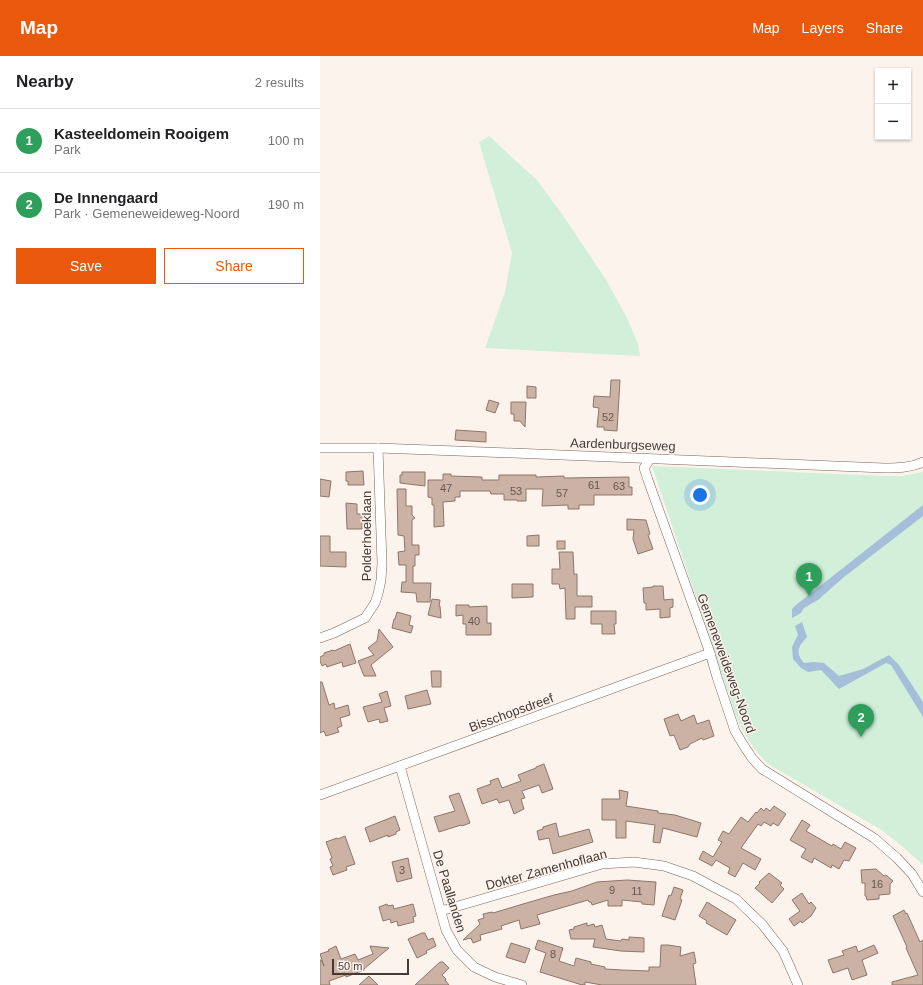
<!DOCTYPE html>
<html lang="en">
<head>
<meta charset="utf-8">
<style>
  :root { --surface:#fff; --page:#f6f6f6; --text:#202124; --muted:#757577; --line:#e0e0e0; --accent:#ea580c }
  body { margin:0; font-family:Helvetica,sans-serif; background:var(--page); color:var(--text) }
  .controls { position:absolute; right:12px; top:12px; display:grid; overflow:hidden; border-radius:0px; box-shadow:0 1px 3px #0004 }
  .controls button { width:36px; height:36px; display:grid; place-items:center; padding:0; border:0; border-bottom:1px solid var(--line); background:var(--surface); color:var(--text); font:20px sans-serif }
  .scale { position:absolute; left:12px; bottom:10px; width:77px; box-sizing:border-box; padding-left:4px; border:2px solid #453a35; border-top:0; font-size:11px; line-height:14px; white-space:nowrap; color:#453a35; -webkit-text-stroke:3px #fdf3ed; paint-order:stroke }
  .you { position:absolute; left:380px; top:439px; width:14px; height:14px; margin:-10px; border:3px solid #fff; border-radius:50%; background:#1a73e8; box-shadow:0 0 0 6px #1a73e833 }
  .badge { display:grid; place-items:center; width:26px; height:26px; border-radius:50%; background:var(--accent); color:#fff; font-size:13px; font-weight:700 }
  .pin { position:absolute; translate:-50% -33px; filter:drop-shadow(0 1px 2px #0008) }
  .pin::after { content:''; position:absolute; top:21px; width:14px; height:12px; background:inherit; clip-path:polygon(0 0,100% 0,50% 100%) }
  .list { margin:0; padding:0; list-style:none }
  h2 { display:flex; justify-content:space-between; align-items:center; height:52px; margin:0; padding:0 16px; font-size:17px }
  h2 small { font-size:13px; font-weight:400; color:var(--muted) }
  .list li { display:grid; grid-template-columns:26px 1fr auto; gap:12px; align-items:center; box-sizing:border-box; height:64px; padding:0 16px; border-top:1px solid var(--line) }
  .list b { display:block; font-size:15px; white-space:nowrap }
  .list p { margin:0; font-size:13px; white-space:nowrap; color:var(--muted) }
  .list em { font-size:13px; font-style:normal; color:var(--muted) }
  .actions { display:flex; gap:8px; padding:12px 16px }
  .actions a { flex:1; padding:9px 0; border:1px solid var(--accent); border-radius:0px; text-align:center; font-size:14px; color:var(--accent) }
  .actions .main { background:var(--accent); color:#fff }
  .map { position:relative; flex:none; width:603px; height:929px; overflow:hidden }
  header { display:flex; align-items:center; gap:24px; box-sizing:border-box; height:56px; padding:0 20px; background:var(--accent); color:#fff }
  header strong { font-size:19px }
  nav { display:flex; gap:22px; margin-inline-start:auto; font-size:14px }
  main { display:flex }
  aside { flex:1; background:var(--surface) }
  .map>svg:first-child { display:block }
  .green { fill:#d1efd9 }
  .water { fill:#a5bfdb }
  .building { fill:#cbb2a4; stroke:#8d7669 }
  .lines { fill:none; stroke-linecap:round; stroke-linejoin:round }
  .minor-casing { stroke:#7a6357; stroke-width:10 }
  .minor { stroke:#fff; stroke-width:9 }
  .labels { text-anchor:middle; stroke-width:3; stroke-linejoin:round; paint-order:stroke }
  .number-label { font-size:11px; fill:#665851 }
  .street-label { font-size:13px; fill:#453a35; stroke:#fdf3ed }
</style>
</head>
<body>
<header>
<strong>Map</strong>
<nav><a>Map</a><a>Layers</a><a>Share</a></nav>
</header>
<main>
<aside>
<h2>Nearby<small>2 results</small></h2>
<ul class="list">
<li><span class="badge" style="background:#2e9e5b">1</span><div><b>Kasteeldomein Rooigem</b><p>Park</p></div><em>100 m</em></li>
<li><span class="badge" style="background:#2e9e5b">2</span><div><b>De Innengaard</b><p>Park · Gemeneweideweg-Noord</p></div><em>190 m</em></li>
</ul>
<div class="actions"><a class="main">Save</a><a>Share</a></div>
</aside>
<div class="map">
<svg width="603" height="929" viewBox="0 0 603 929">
  <rect width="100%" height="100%" fill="#fdf3ed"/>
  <g class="green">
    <polygon points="169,80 217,124 242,158 285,222 307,262 318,288 320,300 165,292 185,236 192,197 159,86"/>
    <path d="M332,410L564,420H582L603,416V809L583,791L560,773L448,708C434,694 424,679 416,660Z"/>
  </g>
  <g class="water">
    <polygon points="603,449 603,460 524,521 498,544 484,552 481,557 472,562 472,553 476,549"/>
    <path d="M482,566L487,581C478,591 475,596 484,607L494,606L504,607L519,620L543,613L569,599L579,609L603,646V661L571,609L566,607L519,633L501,614L488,616L481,612L473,603L472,591L478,579L475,570Z"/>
  </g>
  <g class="building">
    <polygon points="291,324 300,324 297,375 284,374 284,371 277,371 279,352 273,351 274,340 290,341"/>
    <polygon points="207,330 216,331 216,342 207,342"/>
    <polygon points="169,344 179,347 175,357 166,354"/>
    <polygon points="191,346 206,346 205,371 200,365 194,365 194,358 191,358"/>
    <polygon points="136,374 166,376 166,386 135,384"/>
    <polygon points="43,415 44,429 28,429 28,425 26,425 26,416"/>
    <polygon points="82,416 105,416 105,430 80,427 80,419 82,419"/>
    <polygon points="123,418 131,418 131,420 162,421 162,424 179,424 179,419 216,419 216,421 244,420 244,422 309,421 309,431 312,431 312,439 274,439 274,449 259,449 259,453 248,453 248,449 222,450 223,433 206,433 206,445 197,445 197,444 184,444 184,438 171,438 170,435 140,435 140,441 135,441 135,445 123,446 124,470 114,471 114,449 112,449 112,442 108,441 108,424 123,424"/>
    <polygon points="0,423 11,425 9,441 0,440"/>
    <polygon points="77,433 86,433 86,450 92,450 92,459 95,462 92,464 92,489 99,489 99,499 95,499 95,510 93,510 93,527 111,527 110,546 97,546 96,537 81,536 82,526 86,526 86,509 79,509 78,496 85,495 84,480 78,479"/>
    <polygon points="26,447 37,448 37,458 42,458 42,473 27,473"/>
    <polygon points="307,463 326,464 330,478 328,479 333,493 318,498 313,483 314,474 307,474"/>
    <polygon points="219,479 219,490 207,490 207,480"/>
    <polygon points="0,480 10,480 10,496 26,496 26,511 0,510"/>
    <rect x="237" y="485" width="8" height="8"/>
    <polygon points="239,496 253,496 254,518 257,518 257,540 272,540 272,551 255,551 255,563 246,563 245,532 240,533 239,528 232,528 232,513 240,513"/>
    <polygon points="192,528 213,528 213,541 192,542"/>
    <polygon points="333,530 343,530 344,544 353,543 353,551 350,552 350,561 340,562 340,553 326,554 326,547 324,547 323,532 333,531"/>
    <polygon points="112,543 120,544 119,550 120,550 121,562 108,559"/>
    <polygon points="136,549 149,549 149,551 167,550 167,567 171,567 171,579 146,579 146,568 143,568 143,559 136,560"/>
    <polygon points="271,555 296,555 296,568 294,568 295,578 282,578 282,568 271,568"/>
    <polygon points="77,556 91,560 89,569 93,570 91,577 72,572 74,563 75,563"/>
    <polygon points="59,573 73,591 51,609 56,620 44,620 38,605 54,599 48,592 57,585"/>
    <polygon points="30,588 36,607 23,611 22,606 7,611 6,608 2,610 0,605 0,601 4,599 4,597 13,594 14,595"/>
    <polygon points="111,615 121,615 121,631 112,631"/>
    <polygon points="0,626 2,626 9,649 14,647 15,653 28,649 30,659 20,662 22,670 17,672 19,676 6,680 4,675 0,677"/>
    <polygon points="107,634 111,648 88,653 85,640"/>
    <polygon points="67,635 71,650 64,652 68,665 60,667 59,663 48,666 43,651 62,646 59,638"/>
    <polygon points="358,658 361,665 374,659 377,668 389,664 394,680 383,684 382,682 370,688 368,691 360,694 354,679 350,680 344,663"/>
    <polygon points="224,708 233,733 222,737 219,729 202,735 205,742 201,743 204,753 194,758 189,744 179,747 177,743 162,748 157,733 171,728 170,725 178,722 182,732 201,725 198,719 216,712 216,711"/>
    <polygon points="299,734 308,736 306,750 338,755 338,757 355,759 381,767 377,781 343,772 340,787 333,786 335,769 306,765 306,782 296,782 296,764 282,764 282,743 300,743"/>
    <polygon points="139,737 150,767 142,770 141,769 119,776 114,761 135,755 129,740"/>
    <polygon points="454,750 466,758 458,770 453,767 451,770 444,766 441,770 438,768 421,792 441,803 435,814 423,807 415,821 408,817 410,812 396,804 392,810 379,803 383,795 393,801 402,786 398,784 403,775 409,778 421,761 428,766 436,756 437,757 441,752 444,755 446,752 450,755"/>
    <polygon points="75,760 80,774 76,776 76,778 68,781 68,779 50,786 45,772"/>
    <polygon points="482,764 490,769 486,775 512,790 513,788 521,793 525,786 536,792 529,805 524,804 519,813 512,809 511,812 494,802 492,807 481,801 486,793 470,784"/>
    <polygon points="236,767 239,781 269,773 273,786 233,798 229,782 219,784 217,775 223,773 223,771"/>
    <polygon points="25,780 35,808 26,811 27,814 13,819 10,811 13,810 10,803 12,802 6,786 17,782 18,783"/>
    <polygon points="88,802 92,822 77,826 72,806"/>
    <polygon points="556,813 564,820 566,819 573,825 570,828 570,838 559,839 559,843 547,844 546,840 545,840 545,827 542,827 541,814"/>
    <polygon points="449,817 462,827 460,829 464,833 452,847 435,832 440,827 439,826"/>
    <polygon points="307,824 336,826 334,849 322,848 322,846 302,844 302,850 288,850 288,844 272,849 271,846 269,846 268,844 217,859 220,868 201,873 199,864 181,870 182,873 160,879 161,884 153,887 151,882 143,884 160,868 158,864 164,862 163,858 172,856 173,857 203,848 234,839 252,835 277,826"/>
    <polygon points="354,831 363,834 360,843 362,844 355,864 342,860 349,839 351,840"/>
    <polygon points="482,837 489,848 491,846 496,852 491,860 482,867 481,865 474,870 469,863 480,855 472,844"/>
    <polygon points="387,846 416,864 407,879 386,867 387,865 379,860"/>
    <polygon points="67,848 68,850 73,849 74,853 93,848 96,860 93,861 94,866 78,870 77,865 71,867 70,863 63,865 59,851"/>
    <polygon points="584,854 586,858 587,857 600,886 603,884 603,929 572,929 572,926 598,919 586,892 587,891 573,860"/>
    <polygon points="267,867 267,870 274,868 275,871 282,869 286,883 301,885 302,883 309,884 309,881 324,882 324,896 301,895 273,891 275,883 251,883 249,874 254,873 254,871"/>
    <polygon points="102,877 105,877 108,884 113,882 116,890 106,895 107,897 97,902 88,883"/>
    <polygon points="218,884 243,892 239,905 254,910 256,902 271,906 271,908 285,911 285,913 302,914 329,915 329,911 340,911 341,889 348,889 361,891 360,900 374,896 376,907 373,908 376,929 282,929 265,926 265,929 263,928 262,929 220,916 226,897 215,893"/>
    <polygon points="191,887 210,893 205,907 186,901"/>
    <polygon points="554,889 558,897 542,904 547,919 532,924 528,912 513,917 508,904 524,899 522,895 536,890 538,896"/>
    <polygon points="16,890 21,903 35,898 38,904 53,898 50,890 69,892 44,913 44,914 26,921 26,919 9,925 10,929 0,929 0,904 1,904 4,910 0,898 9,895 8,894"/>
    <polygon points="120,906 123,906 129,912 122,919 126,923 125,924 129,929 95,929"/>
    <polygon points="49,920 58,929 39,929"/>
  </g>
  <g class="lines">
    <defs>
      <g id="minor">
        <path d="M0,392H58L193,397L564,412C577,412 590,412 603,406"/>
        <polyline points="330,403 324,412 328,424 390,597 397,621 415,675 424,690 432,702 442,713 554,782 577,802 592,818 603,836"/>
        <polyline points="0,582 14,577 45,562 55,547 58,538 61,524 62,507 58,392"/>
        <polyline points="80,710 126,874 137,894 154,911 175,921 202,929"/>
        <polyline points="0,739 390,597"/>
        <polyline points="121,855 282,808 314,806 344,810 373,820 416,843 442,868 463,895 478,929"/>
      </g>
    </defs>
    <use href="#minor" class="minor-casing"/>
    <use href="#minor" class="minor"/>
  </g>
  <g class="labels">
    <g class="number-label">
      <text x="288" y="365">52</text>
      <text x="274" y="433">61</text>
      <text x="299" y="434">63</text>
      <text x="126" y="436">47</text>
      <text x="196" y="439">53</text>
      <text x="242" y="441">57</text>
      <text x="154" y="569">40</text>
      <text x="82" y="818">3</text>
      <text x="557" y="832">16</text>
      <text x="292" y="838">9</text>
      <text x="317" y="839">11</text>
      <text x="233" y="902">8</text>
    </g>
    <g class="street-label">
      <text transform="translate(303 388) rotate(2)" y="5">Aardenburgseweg</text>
      <text transform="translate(46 480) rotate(-90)" y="5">Polderhoeklaan</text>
      <text transform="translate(407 607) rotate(70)" y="5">Gemeneweideweg-Noord</text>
      <text transform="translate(191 656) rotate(-20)" y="5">Bisschopsdreef</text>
      <text transform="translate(226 813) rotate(-15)" y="5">Dokter Zamenhoflaan</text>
      <text transform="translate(130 835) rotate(73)" y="5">De Paallanden</text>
    </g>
  </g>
</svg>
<div class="controls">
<button>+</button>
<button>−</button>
</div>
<div class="scale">50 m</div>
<div class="you"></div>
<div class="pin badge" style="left:489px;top:540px;background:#2e9e5b">1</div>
<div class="pin badge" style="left:541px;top:681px;background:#2e9e5b">2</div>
</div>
</main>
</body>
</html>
